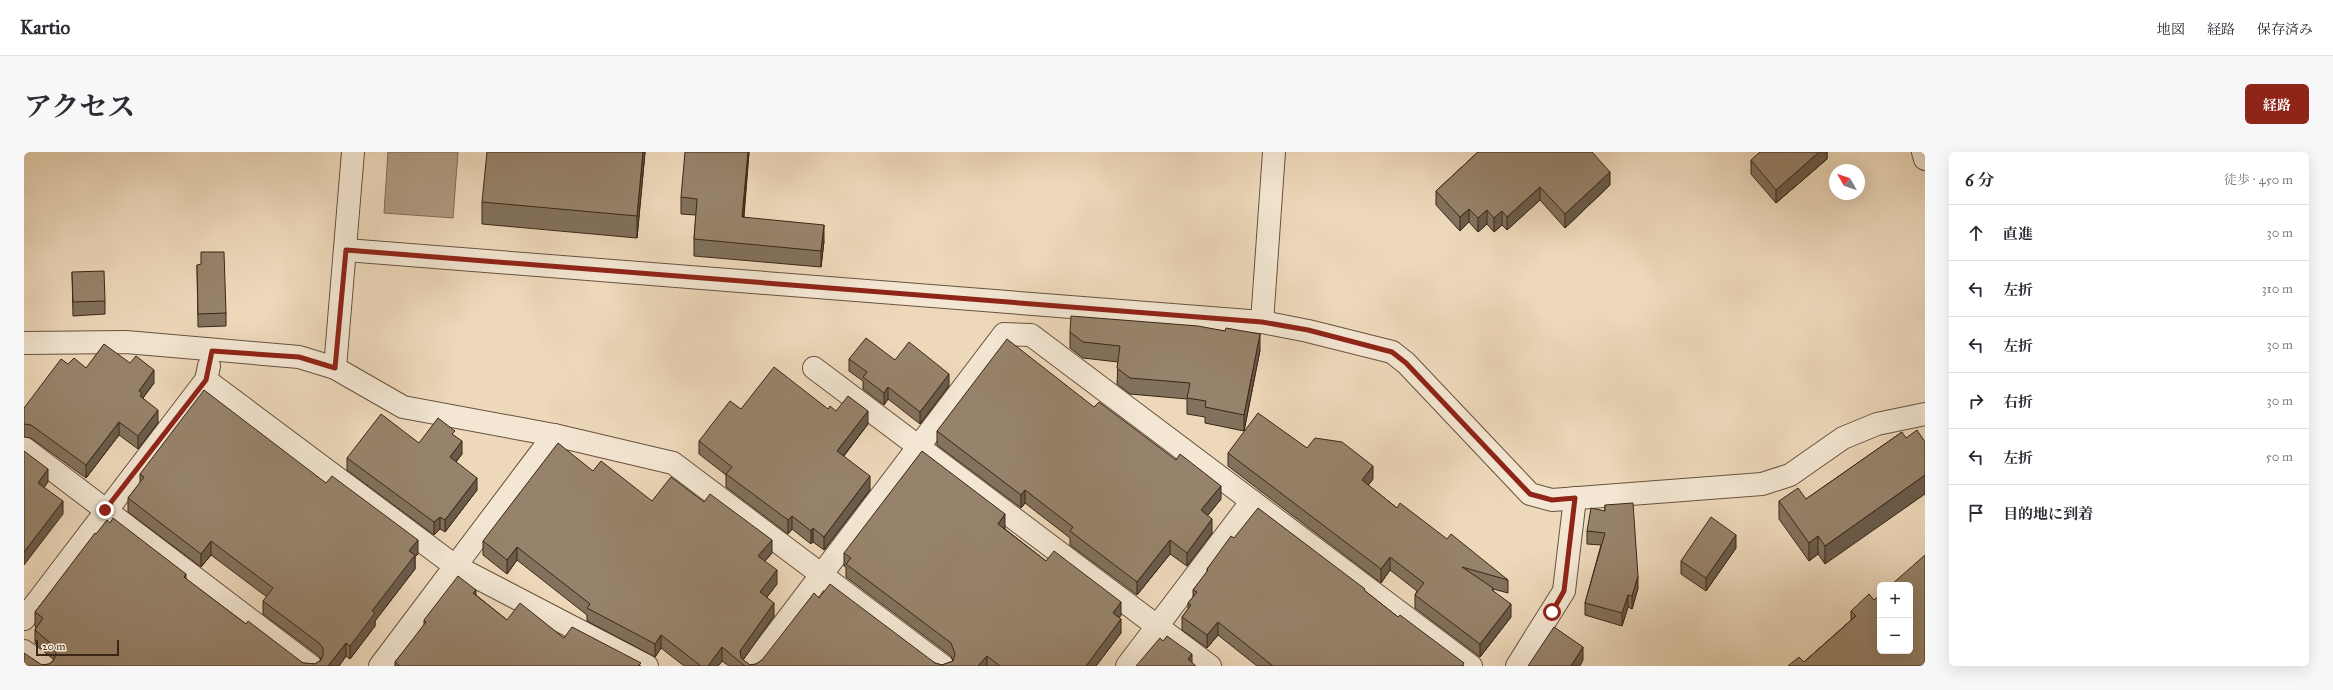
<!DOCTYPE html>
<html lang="ja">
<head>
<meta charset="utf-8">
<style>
  :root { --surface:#fff; --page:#f7f7f7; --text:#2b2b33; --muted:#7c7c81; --line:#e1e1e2; --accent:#8f2418 }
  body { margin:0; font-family:"IM FELL Great Primer","Noto Serif JP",serif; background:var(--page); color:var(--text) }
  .controls { position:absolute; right:12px; bottom:12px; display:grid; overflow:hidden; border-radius:6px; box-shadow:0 4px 16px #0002 }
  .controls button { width:36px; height:36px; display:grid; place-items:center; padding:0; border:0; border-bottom:1px solid var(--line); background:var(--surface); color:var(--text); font:20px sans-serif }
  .compass { position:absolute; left:1805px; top:12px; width:36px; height:36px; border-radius:50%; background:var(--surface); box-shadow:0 4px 16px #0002; rotate:310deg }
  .scale { position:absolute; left:12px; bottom:10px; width:83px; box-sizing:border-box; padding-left:4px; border:2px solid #3a2616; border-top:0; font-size:11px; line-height:14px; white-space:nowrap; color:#3a2616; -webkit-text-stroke:3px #f3e6d2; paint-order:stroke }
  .stop { position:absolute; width:12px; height:12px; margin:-9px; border:3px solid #8f2418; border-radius:50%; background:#fff }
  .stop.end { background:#8f2418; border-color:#fff; box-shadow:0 1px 4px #0008 }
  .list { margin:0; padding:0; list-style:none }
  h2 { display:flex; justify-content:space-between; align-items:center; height:52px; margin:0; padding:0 16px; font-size:17px }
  h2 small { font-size:13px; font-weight:400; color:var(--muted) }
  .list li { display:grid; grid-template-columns:26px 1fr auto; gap:12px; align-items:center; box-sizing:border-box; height:56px; padding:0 16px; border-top:1px solid var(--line) }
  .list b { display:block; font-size:15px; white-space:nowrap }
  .list em { font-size:13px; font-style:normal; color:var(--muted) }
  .icon { flex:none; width:22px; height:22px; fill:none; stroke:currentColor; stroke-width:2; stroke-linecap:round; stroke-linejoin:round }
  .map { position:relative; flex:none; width:1901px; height:514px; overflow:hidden; border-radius:6px }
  header { display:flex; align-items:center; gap:24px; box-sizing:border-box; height:56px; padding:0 20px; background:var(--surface); border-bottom:1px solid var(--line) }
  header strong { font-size:19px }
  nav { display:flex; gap:22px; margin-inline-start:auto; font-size:14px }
  .intro { display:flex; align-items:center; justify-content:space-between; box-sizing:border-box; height:96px; padding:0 24px }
  h1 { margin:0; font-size:28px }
  .button { padding:10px 18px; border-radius:6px; background:var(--accent); color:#fff; font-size:14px; font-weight:700 }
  main { display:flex; gap:24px; padding:0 24px }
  aside { flex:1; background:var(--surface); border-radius:6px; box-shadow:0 4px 16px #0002 }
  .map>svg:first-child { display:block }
  .water { fill:#b09b82; stroke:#816c57 }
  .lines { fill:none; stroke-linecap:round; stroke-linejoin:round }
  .minor-casing { stroke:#67523f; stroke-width:24 }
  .minor { stroke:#f3e6d2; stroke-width:22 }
  .wall { fill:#82715c; stroke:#3a2616 }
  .shaded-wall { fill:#6a5c4b; stroke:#3a2616 }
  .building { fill:#97836b; stroke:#3a2616 }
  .route { stroke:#8f2418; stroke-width:5 }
</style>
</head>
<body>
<header>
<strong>Kartio</strong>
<nav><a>地図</a><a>経路</a><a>保存済み</a></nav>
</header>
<div class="intro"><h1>アクセス</h1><a class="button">経路</a></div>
<main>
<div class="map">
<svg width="1901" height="514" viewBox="0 0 1901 514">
  <rect width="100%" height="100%" fill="#edd8ba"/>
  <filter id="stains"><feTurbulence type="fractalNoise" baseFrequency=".005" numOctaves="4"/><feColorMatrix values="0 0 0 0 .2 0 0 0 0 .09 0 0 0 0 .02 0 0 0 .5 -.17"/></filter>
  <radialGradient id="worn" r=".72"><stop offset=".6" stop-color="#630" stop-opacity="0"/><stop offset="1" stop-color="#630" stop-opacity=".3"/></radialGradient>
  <polygon class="water" points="364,0 434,0 429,66 360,61"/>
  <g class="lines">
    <defs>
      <g id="minor">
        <polyline points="1899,0 1901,7"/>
        <polyline points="322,98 1238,170 1284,179 1368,200 1382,211 1506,342 1528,348 1738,332 1766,323 1819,286 1853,272 1901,262"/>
        <polyline points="1238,170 1250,0"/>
        <polyline points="0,191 102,190 275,205 311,216 379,255 530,283 649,311 919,514"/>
        <polyline points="311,216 329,0"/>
        <polyline points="790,216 1186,514"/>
        <polyline points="182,228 431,414 623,514"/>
        <polyline points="0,296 287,514"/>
        <polyline points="0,467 182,228 185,214"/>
        <polyline points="0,499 20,514"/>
        <polyline points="356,514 530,283"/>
        <polyline points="728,514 980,182 1007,183 1447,514"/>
        <polyline points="1103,514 1228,349"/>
        <polyline points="1493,514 1540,439 1551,346"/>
      </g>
    </defs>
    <use href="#minor" class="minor-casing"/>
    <use href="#minor" class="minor"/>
  </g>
  <g class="wall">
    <polygon points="621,0 613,86 458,72 458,50"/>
    <polygon points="725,0 720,65 800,89 797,115 670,104 670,87 672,63 657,62 657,45"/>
    <polygon points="1454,0 1586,33 1541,76 1516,48 1483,78 1478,73 1470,80 1463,72 1454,80 1445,70 1436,79 1412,53 1412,39"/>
    <polygon points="1803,0 1803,7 1752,51 1727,22 1727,8"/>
    <polygon points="173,113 202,161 202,174 174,175"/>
    <polygon points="48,120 81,149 81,162 49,164"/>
    <polygon points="1046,180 1236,198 1220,279 1181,271 1181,265 1163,262 1163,247 1106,242 1093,232 1094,210 1059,206 1046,196"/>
    <polygon points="825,207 871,208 925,234 896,272 864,247 860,253 839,237 839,229 825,219"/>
    <polygon points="44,212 62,216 130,231 119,246 134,271 114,297 95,283 62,326 7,286 0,285 0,256"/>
    <polygon points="717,257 804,257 812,259 844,272 820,304 846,338 800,398 789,390 787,392 768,377 764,382 702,335 702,323 675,302 675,289"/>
    <polygon points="913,279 1197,347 1183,364 1188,381 1163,414 1146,402 1113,443 1046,393 1046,386 1001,351 997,356 913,293"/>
    <polygon points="1878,280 1801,412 1794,402 1785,409 1755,367 1755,349 1782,347"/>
    <polygon points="431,284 438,302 432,310 453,338 421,380 416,377 410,383 323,318 323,306"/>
    <polygon points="1283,296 1349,327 1344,333 1373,356 1484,428 1484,441 1469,437 1469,439 1487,465 1456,505 1391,456 1391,443 1393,439 1366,418 1357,431 1204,314 1204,301"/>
    <polygon points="569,319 628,349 680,350 748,401 741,409 753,432 743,445 750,464 719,508 726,513 732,512 738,508 795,446 911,511 918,513 929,509 927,504 822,425 822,415 820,414 820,401 981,376 981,377 1022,409 1097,463 1095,466 1097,481 1072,514 705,514 698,509 694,514 660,514 637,496 631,505 563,469 563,463 493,408 483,422 459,403 459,389"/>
    <polygon points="116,322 394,402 391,405 391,417 351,469 351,474 326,507 322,504 315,514 18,513 25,512 30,508 11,491 11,478 12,475 11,474 11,460 72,382 162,427 222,472 279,511 291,512 297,508 297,507 295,504 239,462 239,449 243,445 187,403 177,415 104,360 104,346 116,331"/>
    <polygon points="1581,353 1614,436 1608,457 1604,455 1598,474 1561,463 1561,451 1577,393 1563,392 1563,379 1581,359"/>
    <polygon points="1210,386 1341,439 1374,465 1440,514 1233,514 1194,483 1183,496 1158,478 1158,465 1164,457 1164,451 1169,445 1169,438 1183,420 1183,417"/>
    <polygon points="1712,396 1682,439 1657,422 1657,409"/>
    <polygon points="452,443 483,468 540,486 617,514 371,514 371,510 400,474 400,468"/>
    <polygon points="1850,448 1780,510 1827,468 1827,459"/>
  </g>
  <g class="shaded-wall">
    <polygon points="619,0 621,0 613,86 613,64"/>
    <polygon points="724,0 725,0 718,82 718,65"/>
    <polygon points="1795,0 1803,0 1803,7 1752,51 1752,38"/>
    <polygon points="1586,20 1586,33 1541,76 1541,62"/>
    <polygon points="1516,35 1516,48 1483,78 1483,65"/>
    <polygon points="1445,57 1445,70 1436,79 1436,65"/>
    <polygon points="1463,58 1463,72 1454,80 1454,66"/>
    <polygon points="1478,59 1478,73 1470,80 1470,66"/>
    <polygon points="800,73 800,89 797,115 797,99"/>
    <polygon points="1236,182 1236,198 1220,279 1220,263"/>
    <polygon points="130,218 130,231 118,247 118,254 115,239"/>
    <polygon points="925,222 925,234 896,272 896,260"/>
    <polygon points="864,235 864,247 860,253 860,241"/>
    <polygon points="134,258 134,271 114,297 114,284"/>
    <polygon points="844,259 844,272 813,312 813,299"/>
    <polygon points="95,270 95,283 62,326 62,313"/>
    <polygon points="438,289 438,302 426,317 426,305"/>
    <polygon points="1349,314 1349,327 1338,341 1338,328"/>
    <polygon points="24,317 24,330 14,344 14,331"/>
    <polygon points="1901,323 1901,342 1801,412 1801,394"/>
    <polygon points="846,324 846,338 800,398 800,385"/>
    <polygon points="453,326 453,338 421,380 421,368"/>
    <polygon points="1197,334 1197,347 1177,372 1177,358"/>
    <polygon points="1001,338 1001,351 997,356 997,343"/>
    <polygon points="39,349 39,362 0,413 0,400"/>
    <polygon points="981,362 981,376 974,385 974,372"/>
    <polygon points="768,364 768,377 764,382 764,368"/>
    <polygon points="416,365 416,377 410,383 410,370"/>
    <polygon points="1188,367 1188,381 1163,414 1163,401"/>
    <polygon points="789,376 789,390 787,392 787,379"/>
    <polygon points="1712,383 1712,396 1682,439 1682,426"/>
    <polygon points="1794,384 1794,402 1785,409 1785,391"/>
    <polygon points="394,388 394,402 391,405 391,417 351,469 351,474 326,507 326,494 385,399"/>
    <polygon points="748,388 748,401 734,417 734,404"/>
    <polygon points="1146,388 1146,402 1113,443 1113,430"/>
    <polygon points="187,389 187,403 177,415 177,402"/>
    <polygon points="493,395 493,408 483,422 483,408"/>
    <polygon points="1366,405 1366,418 1357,431 1357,417"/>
    <polygon points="753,418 753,432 736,454 736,440"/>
    <polygon points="162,422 162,435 160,425"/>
    <polygon points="1614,424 1614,436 1608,457 1608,444"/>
    <polygon points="452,438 452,451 449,441"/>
    <polygon points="1604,443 1604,455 1598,474 1598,461"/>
    <polygon points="1097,450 1097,463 1089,474 1089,461"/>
    <polygon points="750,451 750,464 717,511 716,499"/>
    <polygon points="1487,452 1487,465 1456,505 1456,492"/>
    <polygon points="1097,467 1097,481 1072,514 1062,514"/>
    <polygon points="1194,470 1194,483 1183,496 1183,483"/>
    <polygon points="637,483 637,496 631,505 631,492"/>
    <polygon points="322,491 322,504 315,514 304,514"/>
    <polygon points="698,495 698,509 694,514 684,514"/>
    <polygon points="1559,495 1559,508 1556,514 1547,514"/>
    <polygon points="1168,502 1168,514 1164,507"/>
    <polygon points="963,504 963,514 954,514"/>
  </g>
  <g class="building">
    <polygon points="463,0 619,0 613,64 458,50"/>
    <polygon points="661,0 724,0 718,65 800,73 797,99 670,87 673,47 657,45"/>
    <polygon points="1454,0 1568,0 1586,20 1541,62 1516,35 1483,65 1478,59 1470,66 1463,58 1454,66 1445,57 1436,65 1412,39"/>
    <polygon points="1736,0 1795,0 1752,38 1727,8"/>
    <polygon points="177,100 200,100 202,161 174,162 173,113 177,112"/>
    <polygon points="80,119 81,149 49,150 48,120"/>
    <polygon points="1047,164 1174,174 1201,179 1202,176 1236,182 1220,263 1181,255 1182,249 1163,246 1166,231 1106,226 1093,216 1096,194 1059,190 1046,180"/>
    <polygon points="842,186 871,208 885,190 925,222 896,260 864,235 860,241 839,225 843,220 825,207"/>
    <polygon points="983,187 1070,255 1075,250 1152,308 1156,302 1197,334 1177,358 1188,367 1163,401 1146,388 1113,430 1046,379 1049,375 1001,338 997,343 913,279"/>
    <polygon points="80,192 106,211 112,204 130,218 115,239 118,241 116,244 134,258 114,284 95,270 62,313 7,273 0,272 0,256 37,207 44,212 50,206 62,216"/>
    <polygon points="750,215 804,257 806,254 812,259 824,244 844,259 813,299 846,324 800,385 789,376 787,379 768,364 764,368 702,322 708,315 675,289 706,249 717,257"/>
    <polygon points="180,238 302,331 308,324 394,388 385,399 391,403 348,459 351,461 326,494 322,491 304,514 0,514 0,501 18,513 25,512 30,508 32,502 31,495 11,478 19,466 11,460 71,381 72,382 83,368 86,371 89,366 162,422 160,425 222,472 224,469 279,511 291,512 297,508 299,503 299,496 295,491 239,449 249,436 187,389 177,402 104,346 120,325 116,322"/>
    <polygon points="1234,261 1283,296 1291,286 1318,290 1349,314 1338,328 1373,356 1376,351 1423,387 1427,382 1484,428 1438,415 1469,436 1468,438 1487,452 1456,492 1391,443 1400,431 1366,405 1357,417 1204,301"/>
    <polygon points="357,262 395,291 414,266 431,279 428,282 438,289 426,305 453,326 421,368 416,365 410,370 323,306"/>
    <polygon points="1893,278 1901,290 1901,323 1801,394 1794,384 1785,391 1755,349 1774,336 1782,347 1878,280 1882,286"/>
    <polygon points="534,291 569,319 577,309 628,349 647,325 680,350 686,342 748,388 734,404 753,418 736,440 750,451 716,499 717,506 726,513 732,512 738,508 790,441 795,446 806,432 911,511 918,513 929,509 931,502 927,491 822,412 827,406 820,401 898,299 981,362 974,372 1022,409 1030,399 1097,450 1089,461 1097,467 1062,514 976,514 963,504 954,514 721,514 698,495 684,514 677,514 637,483 631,492 563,456 566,452 493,395 483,408 459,389"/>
    <polygon points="0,299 24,317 14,331 39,349 0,400"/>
    <polygon points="1609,351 1614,424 1608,444 1604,443 1598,461 1561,451 1581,381 1563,379 1567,356 1581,359 1581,353"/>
    <polygon points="1234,356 1341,437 1340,438 1374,465 1376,463 1440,511 1438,514 1249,514 1194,470 1183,483 1158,465 1167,453 1164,451 1173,440 1169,438 1184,418 1183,417 1207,384 1210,386"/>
    <polygon points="1687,365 1712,383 1682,426 1657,409"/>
    <polygon points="1901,403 1901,514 1764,514 1775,505 1780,510 1832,464 1827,459 1845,442 1850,448 1856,443 1856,499 1886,499 1886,433 1867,433"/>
    <polygon points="434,424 452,438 449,441 483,468 496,451 540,486 548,475 617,511 614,514 376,514 371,510 402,470 400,468"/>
    <polygon points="1530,475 1559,495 1547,514 1504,514"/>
    <polygon points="1143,484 1168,502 1164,507 1172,514 1112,514 1136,486 1139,489"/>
  </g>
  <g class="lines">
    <polyline class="route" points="81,358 182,228 188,199 275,205 311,216 322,98 1238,170 1284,178 1368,200 1382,211 1506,342 1528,348 1551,346 1540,439 1528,460"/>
  </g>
  <rect width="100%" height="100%" filter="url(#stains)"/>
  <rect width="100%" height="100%" fill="url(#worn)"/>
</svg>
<div class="controls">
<button>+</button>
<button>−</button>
</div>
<svg class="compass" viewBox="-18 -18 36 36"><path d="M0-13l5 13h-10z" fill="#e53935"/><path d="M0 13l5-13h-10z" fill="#7c7c81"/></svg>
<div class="scale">20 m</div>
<div class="stop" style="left:1528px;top:460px"></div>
<div class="stop end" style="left:81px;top:358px"></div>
</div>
<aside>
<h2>6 分<small>徒歩 · 450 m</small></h2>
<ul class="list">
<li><svg class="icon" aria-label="ahead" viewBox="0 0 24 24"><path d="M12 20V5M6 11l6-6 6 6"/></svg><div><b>直進</b></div><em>30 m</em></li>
<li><svg class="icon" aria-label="left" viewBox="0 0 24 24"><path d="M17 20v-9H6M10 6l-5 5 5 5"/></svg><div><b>左折</b></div><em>310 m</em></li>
<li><svg class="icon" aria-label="left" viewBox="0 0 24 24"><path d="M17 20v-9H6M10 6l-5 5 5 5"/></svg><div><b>左折</b></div><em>30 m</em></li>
<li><svg class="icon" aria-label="right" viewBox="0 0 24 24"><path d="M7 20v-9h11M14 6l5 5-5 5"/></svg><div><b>右折</b></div><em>30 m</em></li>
<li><svg class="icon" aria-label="left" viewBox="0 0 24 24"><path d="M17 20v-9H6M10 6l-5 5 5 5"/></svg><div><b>左折</b></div><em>50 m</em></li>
<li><svg class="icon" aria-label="arrive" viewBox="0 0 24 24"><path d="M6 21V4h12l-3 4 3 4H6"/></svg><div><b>目的地に到着</b></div></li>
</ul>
</aside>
</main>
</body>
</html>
